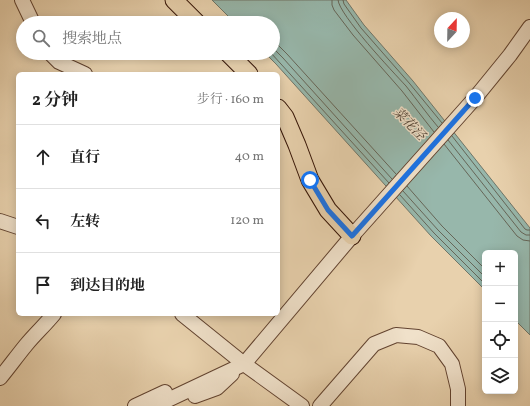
<!DOCTYPE html>
<html lang="zh">
<head>
<meta charset="utf-8">
<style>
  :root { --surface:#fff; --page:#f6f6f6; --text:#222; --muted:#767676; --line:#e0e0e0 }
  body { margin:0; font-family:Vollkorn,"Noto Serif SC",serif; background:var(--page); color:var(--text) }
  .controls { position:absolute; right:12px; bottom:12px; display:grid; overflow:hidden; border-radius:6px; box-shadow:0 2px 10px #0003 }
  .controls button { width:36px; height:36px; display:grid; place-items:center; padding:0; border:0; border-bottom:1px solid var(--line); background:var(--surface); color:var(--text); font:20px sans-serif }
  .compass { position:absolute; left:434px; top:12px; width:36px; height:36px; border-radius:50%; background:var(--surface); box-shadow:0 2px 10px #0003; rotate:22deg }
  .stop { position:absolute; width:12px; height:12px; margin:-9px; border:3px solid #1a73e8; border-radius:50%; background:#fff }
  .stop.end { background:#1a73e8; border-color:#fff; box-shadow:0 1px 4px #0008 }
  .list { margin:0; padding:0; list-style:none }
  h2 { display:flex; justify-content:space-between; align-items:center; height:52px; margin:0; padding:0 16px; font-size:17px }
  h2 small { font-size:13px; font-weight:400; color:var(--muted) }
  .list li { display:grid; grid-template-columns:26px 1fr auto; gap:12px; align-items:center; box-sizing:border-box; height:64px; padding:0 16px; border-top:1px solid var(--line) }
  .list b { display:block; font-size:15px; white-space:nowrap }
  .list em { font-size:13px; font-style:normal; color:var(--muted) }
  .icon { flex:none; width:22px; height:22px; fill:none; stroke:currentColor; stroke-width:2; stroke-linecap:round; stroke-linejoin:round }
  .map { position:relative; flex:none; width:530px; height:406px; overflow:hidden }
  .search { position:absolute; background:var(--surface); box-shadow:0 2px 10px #0003; left:16px; top:16px; width:264px; height:44px; display:flex; align-items:center; gap:10px; box-sizing:border-box; padding:0 14px; border-radius:22px; color:var(--muted); font-size:15px }
  .panel { position:absolute; background:var(--surface); box-shadow:0 2px 10px #0003; left:16px; top:72px; width:264px; height:244px; border-radius:6px }
  .map>svg:first-child { display:block }
  .water { fill:#97b7ab; stroke:#707669 }
  .lines { fill:none; stroke-linecap:round; stroke-linejoin:round }
  .shore { stroke:#666658; stroke-width:1 }
  .minor-casing { stroke:#624330; stroke-width:16 }
  .major-casing { stroke:#361406; stroke-width:19 }
  .minor { stroke:#f0e1ca; stroke-width:14 }
  .major { stroke:#e8d1ad; stroke-width:17 }
  .route { stroke:#1a73e8; stroke-width:5 }
  .labels { text-anchor:middle; stroke-width:3; stroke-linejoin:round; paint-order:stroke }
  .water-label { font-size:13px; font-style:italic; fill:#534538; stroke:#f0e1ca }
</style>
</head>
<body>
<div class="map">
<svg width="530" height="406" viewBox="0 0 530 406">
  <rect width="100%" height="100%" fill="#e8d1ad"/>
  <filter id="stains"><feTurbulence type="fractalNoise" baseFrequency=".005" numOctaves="4"/><feColorMatrix values="0 0 0 0 .2 0 0 0 0 .09 0 0 0 0 .02 0 0 0 .5 -.17"/></filter>
  <radialGradient id="worn" r=".72"><stop offset=".6" stop-color="#630" stop-opacity="0"/><stop offset="1" stop-color="#630" stop-opacity=".3"/></radialGradient>
  <polygon class="water" points="212,0 346,0 364,25 413,81 530,228 530,335 515,320 515,253 485,253 485,290 431,236 276,64 265,53 273,53 273,23 235,23"/>
  <g class="lines">
    <g class="shore">
      <polyline points="332,0 332,5 334,10 353,35 402,91 434,132"/>
      <path d="M338,0C339,15 393,72 406,86C417,100 427,114 438,127"/>
      <polyline points="343,0 344,4 361,28 410,84 442,123"/>
      <polyline points="273,40 287,54 396,174"/>
      <polyline points="273,48 283,58 392,179"/>
      <polyline points="271,53 389,183"/>
      <polyline points="452,136 525,229 527,230 530,230"/>
      <polyline points="448,140 521,232 526,235 530,235"/>
      <polyline points="444,144 517,236 523,240 530,241"/>
      <polyline points="407,186 442,226 485,269"/>
      <polyline points="403,191 438,230 485,277"/>
      <polyline points="400,195 434,233 485,284"/>
    </g>
    <defs>
      <g id="minor">
        <polyline points="22,0 33,23"/>
        <polyline points="50,53 59,62 85,74"/>
        <polyline points="0,221 18,227"/>
        <polyline points="182,314 244,364 302,406"/>
        <path d="M0,378C9,367 17,356 26,345C35,334 45,325 54,314"/>
        <polyline points="195,396 217,388 232,374"/>
        <polyline points="135,406 165,392"/>
        <polyline points="155,406 244,364 352,236 475,98 510,55 530,27"/>
        <polyline points="320,406 374,344 396,335 418,337 439,346 452,364 458,389 458,406"/>
      </g>
      <g id="major">
        <polyline points="174,0 197,23"/>
        <polyline points="228,53 249,74"/>
        <polyline points="278,108 285,117 297,145 310,180 328,210 352,236"/>
      </g>
    </defs>
    <use href="#minor" class="minor-casing"/>
    <use href="#major" class="major-casing"/>
    <use href="#minor" class="minor"/>
    <use href="#major" class="major"/>
  </g>
  <g class="lines">
    <polyline class="route" points="310,180 328,210 352,236 475,98"/>
  </g>
  <g class="labels">
    <g class="water-label">
      <text transform="translate(410 123) rotate(46)" y="5">菜花泾</text>
    </g>
  </g>
  <rect width="100%" height="100%" filter="url(#stains)"/>
  <rect width="100%" height="100%" fill="url(#worn)"/>
</svg>
<div class="controls">
<button>+</button>
<button>−</button>
<button><svg class="icon" aria-label="locate" viewBox="0 0 24 24"><circle cx="12" cy="12" r="6"/><path d="M12 2v4M12 18v4M2 12h4M18 12h4"/></svg></button>
<button><svg class="icon" aria-label="layers" viewBox="0 0 24 24"><path d="M12 4l9 5-9 5-9-5zM3 14l9 5 9-5"/></svg></button>
</div>
<svg class="compass" viewBox="-18 -18 36 36"><path d="M0-13l5 13h-10z" fill="#e53935"/><path d="M0 13l5-13h-10z" fill="#767676"/></svg>
<div class="stop" style="left:310px;top:180px"></div>
<div class="stop end" style="left:475px;top:98px"></div>
<div class="search"><svg class="icon" aria-label="search" viewBox="0 0 24 24"><circle cx="10" cy="10" r="6"/><path d="M15 15l6 6"/></svg>搜索地点</div>
<section class="panel">
<h2>2 分钟<small>步行 · 160 m</small></h2>
<ul class="list">
<li><svg class="icon" aria-label="ahead" viewBox="0 0 24 24"><path d="M12 20V5M6 11l6-6 6 6"/></svg><div><b>直行</b></div><em>40 m</em></li>
<li><svg class="icon" aria-label="left" viewBox="0 0 24 24"><path d="M17 20v-9H6M10 6l-5 5 5 5"/></svg><div><b>左转</b></div><em>120 m</em></li>
<li><svg class="icon" aria-label="arrive" viewBox="0 0 24 24"><path d="M6 21V4h12l-3 4 3 4H6"/></svg><div><b>到达目的地</b></div></li>
</ul>
</section>
</div>
</body>
</html>
